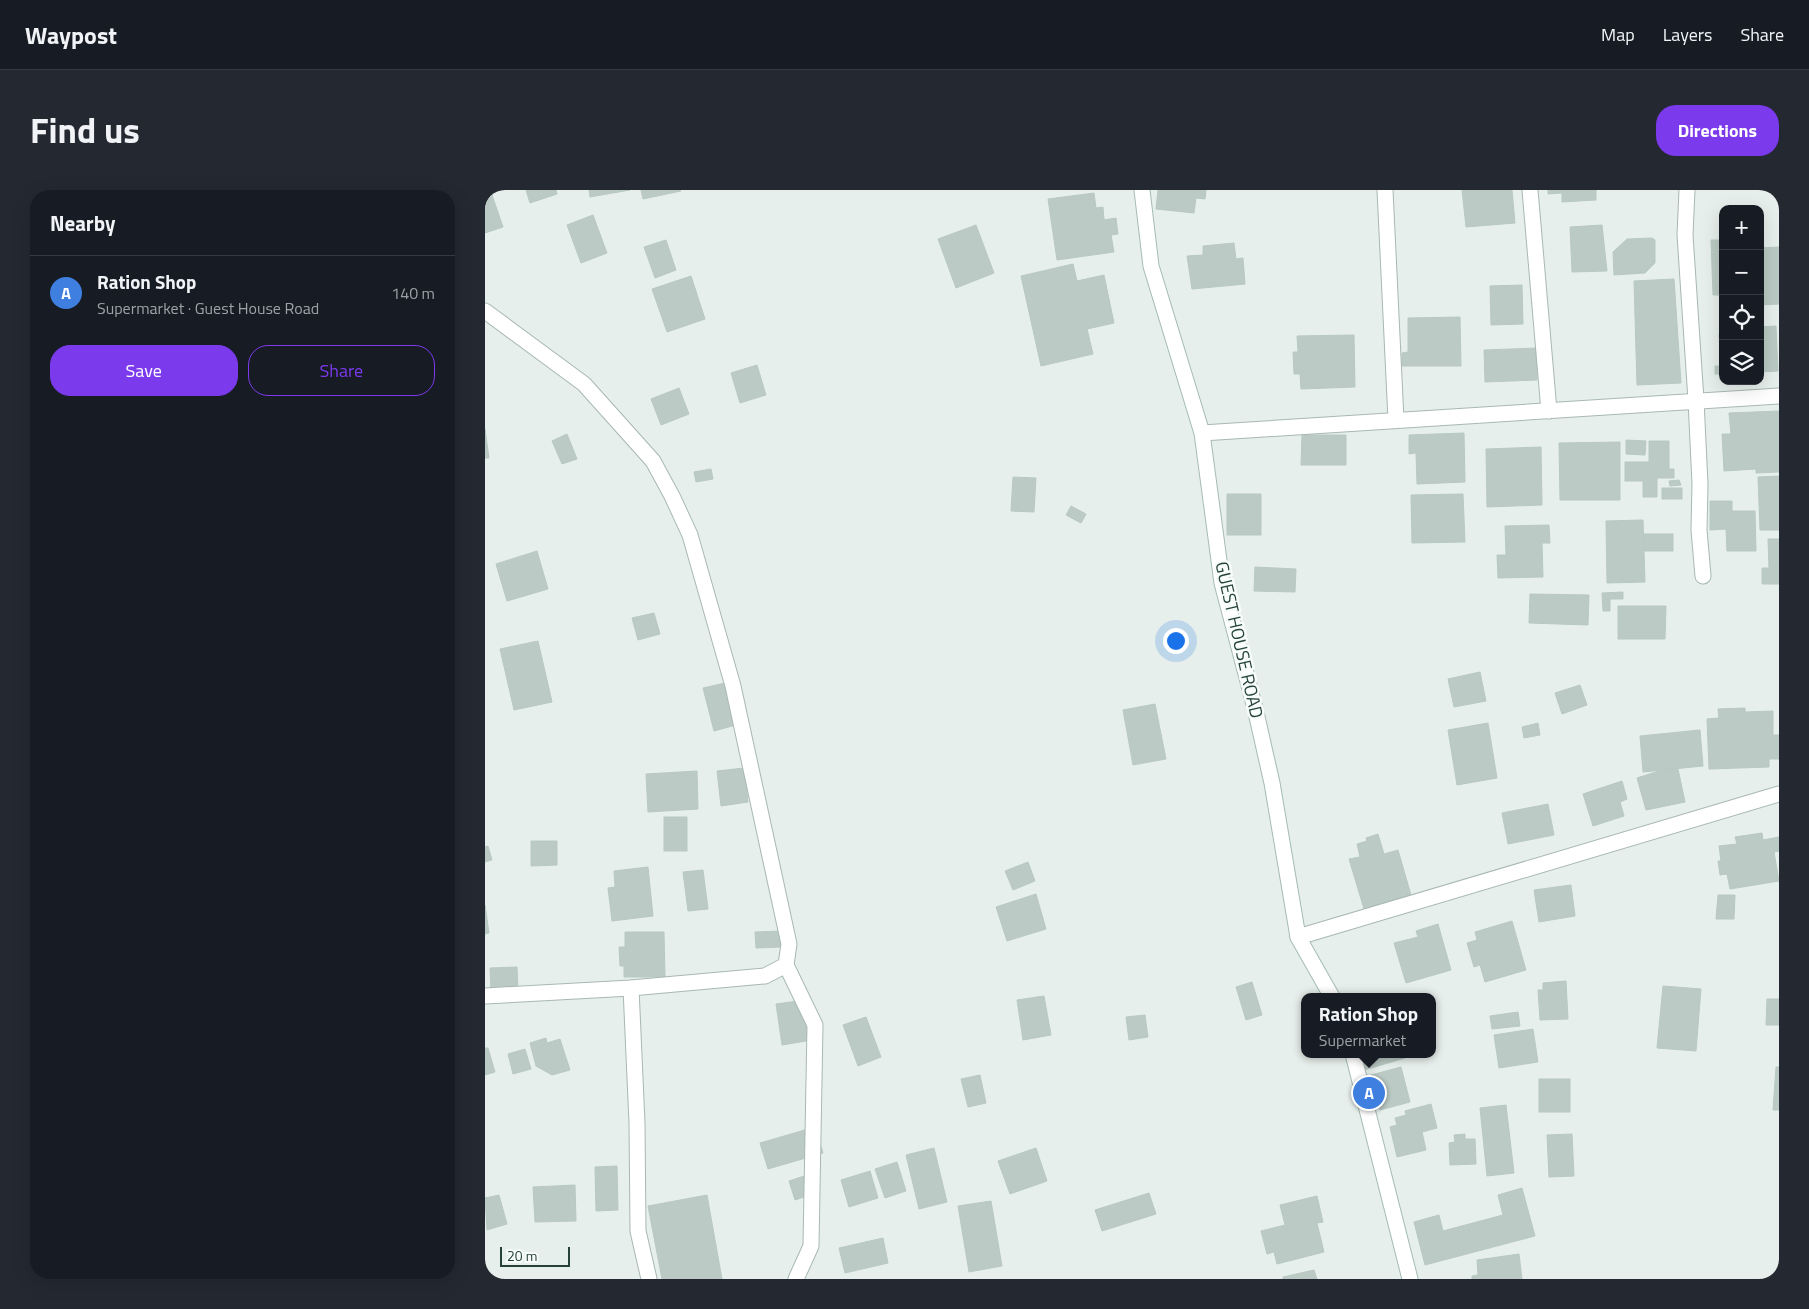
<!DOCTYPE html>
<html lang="en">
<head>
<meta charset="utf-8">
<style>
  :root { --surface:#171b24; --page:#242831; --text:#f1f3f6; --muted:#9ea1a6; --line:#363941; --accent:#7c3aed }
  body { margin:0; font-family:"Titillium Web",sans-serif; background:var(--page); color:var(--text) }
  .controls { position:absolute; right:15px; top:15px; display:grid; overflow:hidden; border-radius:10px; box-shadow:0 5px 20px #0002 }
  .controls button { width:45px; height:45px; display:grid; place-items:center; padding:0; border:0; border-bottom:1px solid var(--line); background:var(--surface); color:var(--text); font:25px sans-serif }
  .scale { position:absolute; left:15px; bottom:12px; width:70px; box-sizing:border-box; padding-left:5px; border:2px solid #24423a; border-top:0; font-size:14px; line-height:18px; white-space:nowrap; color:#24423a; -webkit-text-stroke:4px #f7fbf9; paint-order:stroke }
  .you { position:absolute; left:690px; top:450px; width:18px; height:18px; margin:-12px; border:4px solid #fff; border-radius:50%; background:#1a73e8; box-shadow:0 0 0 8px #1a73e833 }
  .badge { display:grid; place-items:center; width:32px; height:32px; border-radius:50%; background:var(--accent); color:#fff; font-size:16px; font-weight:700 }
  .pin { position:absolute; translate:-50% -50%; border:2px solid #fff; box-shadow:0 1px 5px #0006 }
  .popup { position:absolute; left:816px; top:803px; width:135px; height:65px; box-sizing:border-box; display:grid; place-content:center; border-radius:10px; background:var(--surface); filter:drop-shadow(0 1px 4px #0005); font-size:16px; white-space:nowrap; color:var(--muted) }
  .popup b { font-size:19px; color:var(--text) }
  .popup::after { content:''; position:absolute; left:50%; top:100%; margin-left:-10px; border:10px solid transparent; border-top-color:var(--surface) }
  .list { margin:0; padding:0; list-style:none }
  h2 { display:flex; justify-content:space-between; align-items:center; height:65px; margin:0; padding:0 20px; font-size:21px }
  h2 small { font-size:16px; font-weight:400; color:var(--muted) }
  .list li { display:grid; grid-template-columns:32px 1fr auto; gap:15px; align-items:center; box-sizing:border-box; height:75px; padding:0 20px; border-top:1px solid var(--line) }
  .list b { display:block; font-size:19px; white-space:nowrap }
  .list p { margin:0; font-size:16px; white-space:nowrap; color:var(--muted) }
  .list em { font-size:16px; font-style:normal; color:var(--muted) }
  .actions { display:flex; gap:10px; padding:15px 20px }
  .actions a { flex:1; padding:11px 0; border:1px solid var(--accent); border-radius:20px; text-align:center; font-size:18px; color:var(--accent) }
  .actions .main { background:var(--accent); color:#fff }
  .icon { flex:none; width:28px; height:28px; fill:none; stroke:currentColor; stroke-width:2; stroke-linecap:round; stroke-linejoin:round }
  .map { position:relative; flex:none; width:1294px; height:1089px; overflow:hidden; border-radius:20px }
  header { display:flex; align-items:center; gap:30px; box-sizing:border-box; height:70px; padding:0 25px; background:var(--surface); border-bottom:1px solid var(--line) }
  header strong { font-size:24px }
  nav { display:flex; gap:28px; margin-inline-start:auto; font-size:18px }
  .intro { display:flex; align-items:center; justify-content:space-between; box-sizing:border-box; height:120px; padding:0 30px }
  h1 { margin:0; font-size:35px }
  .button { padding:12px 22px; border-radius:20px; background:var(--accent); color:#fff; font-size:18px; font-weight:700 }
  main { display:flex; gap:30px; padding:0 30px }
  aside { flex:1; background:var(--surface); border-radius:20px; box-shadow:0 5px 20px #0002 }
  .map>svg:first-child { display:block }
  .building { fill:#bbcac4; stroke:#b8c9c2 }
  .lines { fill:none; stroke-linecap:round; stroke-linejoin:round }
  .street-casing { stroke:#a8b8b2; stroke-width:17 }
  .secondary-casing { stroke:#a4bbb3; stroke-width:17 }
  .street { stroke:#fff; stroke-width:15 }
  .secondary { stroke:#fff; stroke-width:15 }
  .labels { text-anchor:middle; stroke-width:5; stroke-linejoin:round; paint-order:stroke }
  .street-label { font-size:18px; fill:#24423a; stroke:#f7fbf9 }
</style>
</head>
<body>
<header>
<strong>Waypost</strong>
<nav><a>Map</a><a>Layers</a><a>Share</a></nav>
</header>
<div class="intro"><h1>Find us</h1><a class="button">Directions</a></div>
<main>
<aside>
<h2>Nearby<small></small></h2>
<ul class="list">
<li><span class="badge" style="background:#3f7fe0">A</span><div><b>Ration Shop</b><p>Supermarket · Guest House Road</p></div><em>140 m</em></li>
</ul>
<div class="actions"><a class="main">Save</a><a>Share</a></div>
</aside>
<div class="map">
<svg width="1294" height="1089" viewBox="0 0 1294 1089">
  <rect width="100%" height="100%" fill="#e6efeb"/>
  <g class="building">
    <polygon points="41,0 71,0 72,4 45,13"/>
    <polygon points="104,0 145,0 105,7"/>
    <polygon points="156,0 195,0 196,1 158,9"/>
    <polygon points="673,0 721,0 720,9 711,8 709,23 671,19"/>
    <polygon points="977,0 1027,0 1030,33 981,37"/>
    <polygon points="1063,0 1111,0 1111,10 1077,12 1077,3 1063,4"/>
    <polygon points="6,2 18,37 0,43 0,4"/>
    <polygon points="609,3 611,18 618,17 619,30 631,28 633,44 626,45 629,62 572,70 563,9"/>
    <polygon points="108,25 122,63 96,73 82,35"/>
    <polygon points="491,35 509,83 471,98 453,49"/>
    <polygon points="1117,35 1122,81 1087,82 1085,37"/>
    <polygon points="1167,48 1170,50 1170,73 1160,83 1129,85 1128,62 1142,49"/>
    <polygon points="181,50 191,80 170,88 159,57"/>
    <polygon points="1226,50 1238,50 1238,105 1228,105"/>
    <polygon points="749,53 751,69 758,68 760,94 707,99 702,66 718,65 718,56"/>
    <polygon points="1294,57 1294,114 1275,115 1275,58"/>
    <polygon points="588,74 592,91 619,85 629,133 602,139 608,164 556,176 536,86"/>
    <polygon points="206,86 220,129 182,142 167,99"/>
    <polygon points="1189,89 1196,193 1152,195 1149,91"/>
    <polygon points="1037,95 1038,134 1006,135 1005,96"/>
    <polygon points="975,127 976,176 917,176 917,163 923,162 923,128"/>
    <polygon points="1291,136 1293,181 1275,182 1275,137"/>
    <polygon points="1234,144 1238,144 1238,160 1235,161"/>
    <polygon points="869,145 870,197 816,199 815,184 809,184 808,162 813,162 812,146"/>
    <polygon points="1051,158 1052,190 1000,192 999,160"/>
    <polygon points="272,175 281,205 255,213 246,183"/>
    <rect x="1230" y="176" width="8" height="8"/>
    <polygon points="194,198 204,224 176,235 166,209"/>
    <polygon points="1294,221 1294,282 1271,283 1271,279 1239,281 1237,244 1246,244 1244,223"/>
    <polygon points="0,239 4,268 0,268"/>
    <polygon points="979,243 980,292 932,294 931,263 924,264 924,245"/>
    <polygon points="82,244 92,269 77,274 67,251"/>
    <polygon points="817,245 861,245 861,275 816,275"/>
    <polygon points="1141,250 1161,251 1160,265 1141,264"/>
    <polygon points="1164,251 1184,251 1184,279 1189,279 1189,288 1172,288 1172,307 1158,307 1158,272 1164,272"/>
    <polygon points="1135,252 1135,310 1075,310 1074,253"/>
    <polygon points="1056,257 1057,315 1002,317 1001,259"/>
    <rect x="1140" y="272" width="18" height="19"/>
    <polygon points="226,279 228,289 211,292 209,282"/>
    <polygon points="1294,286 1294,340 1275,340 1273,287"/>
    <polygon points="528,287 551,288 549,322 526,321"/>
    <polygon points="1194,290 1196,295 1185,296 1184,291"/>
    <rect x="1177" y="298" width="20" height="11"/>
    <rect x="742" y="304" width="34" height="41"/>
    <polygon points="978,304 980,352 927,353 926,305"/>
    <polygon points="1225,311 1247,311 1247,321 1270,321 1271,361 1242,361 1241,339 1225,340"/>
    <polygon points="586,316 601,324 596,333 581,325"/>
    <polygon points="1158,330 1160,392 1122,393 1121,331"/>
    <polygon points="1064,335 1065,353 1057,353 1058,387 1013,388 1012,365 1021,365 1020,336"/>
    <rect x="1159" y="344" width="29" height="17"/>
    <polygon points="1283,349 1294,349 1294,394 1277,394 1277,378 1284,378"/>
    <polygon points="52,361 63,399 22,411 11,374"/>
    <polygon points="770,377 811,379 810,402 769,401"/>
    <polygon points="1138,402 1138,409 1125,409 1125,421 1118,421 1117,403"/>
    <polygon points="1045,404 1104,405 1103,435 1044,433"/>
    <polygon points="1133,416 1181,416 1180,449 1133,449"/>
    <polygon points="169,423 175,444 153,450 147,428"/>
    <polygon points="53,451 67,512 29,520 15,459"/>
    <polygon points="995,482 1001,511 969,517 963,489"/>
    <polygon points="240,493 251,535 229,541 218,498"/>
    <polygon points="1095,495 1102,515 1077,524 1070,503"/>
    <polygon points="670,514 681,569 648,575 638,520"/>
    <polygon points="1260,518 1260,522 1288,521 1288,545 1294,545 1294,569 1284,569 1284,577 1224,579 1222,529 1234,528 1233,519"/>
    <polygon points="1003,533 1012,588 972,595 963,540"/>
    <polygon points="1053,533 1055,545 1039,548 1037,537"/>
    <polygon points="1215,540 1218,576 1158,582 1155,546"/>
    <polygon points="259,578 263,612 236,616 232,581"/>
    <polygon points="1193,579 1200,612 1161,620 1152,588 1174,581"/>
    <polygon points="212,581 213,619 163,622 161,584"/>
    <polygon points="1137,591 1142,609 1135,612 1139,626 1108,636 1098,604"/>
    <polygon points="1063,614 1069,645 1023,654 1017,623"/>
    <rect x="179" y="627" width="23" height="34"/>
    <polygon points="1277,643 1278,650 1294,647 1294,661 1289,662 1294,691 1245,699 1242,684 1235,685 1233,671 1236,671 1234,656 1252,654 1250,647"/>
    <polygon points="893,644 899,664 913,660 926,705 879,719 864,669 875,667 872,654 882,651 881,648"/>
    <polygon points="46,651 72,651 72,675 46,676"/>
    <polygon points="3,656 7,670 0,672 0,657"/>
    <polygon points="543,672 550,691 528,700 520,681"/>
    <polygon points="163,677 168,726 127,731 123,698 130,697 129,681"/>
    <polygon points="218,680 223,719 203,721 198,682"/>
    <polygon points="1086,695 1090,726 1054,732 1049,700"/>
    <polygon points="551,704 561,739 522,751 511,717"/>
    <polygon points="1233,705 1250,705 1249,729 1231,729"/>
    <polygon points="0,715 4,743 0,744"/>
    <polygon points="1027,731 1041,780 1000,792 995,775 989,777 982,753 992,750 990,742"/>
    <polygon points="953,734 966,780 921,793 909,753 933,747 931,741"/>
    <polygon points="296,741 297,757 271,758 270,742"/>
    <polygon points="140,742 179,742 180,787 139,787 139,776 135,776 134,757 140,757"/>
    <polygon points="32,777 33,800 6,801 5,778"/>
    <polygon points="1081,791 1083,829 1055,830 1053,800 1058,800 1058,793"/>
    <polygon points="767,792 777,825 761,830 751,797"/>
    <polygon points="1178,796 1216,799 1211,861 1172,858"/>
    <polygon points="559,806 566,845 538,850 532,810"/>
    <polygon points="1282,809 1294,809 1294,835 1281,835"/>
    <polygon points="321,810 327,850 297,855 291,814"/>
    <polygon points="1033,822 1035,836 1007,839 1005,826"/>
    <polygon points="660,825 663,847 644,850 641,827"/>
    <polygon points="381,827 396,867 373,876 358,835"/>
    <polygon points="1048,839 1053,872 1014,878 1009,845"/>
    <polygon points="61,848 62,853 75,849 85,880 67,885 51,876 45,853"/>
    <polygon points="0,858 3,858 10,882 0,885"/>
    <polygon points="40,859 46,879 28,884 23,864"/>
    <polygon points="874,864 919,864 920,868 879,880"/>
    <polygon points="916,877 925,912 895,920 886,885"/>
    <polygon points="1291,877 1294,877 1294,920 1288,920"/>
    <polygon points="495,885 501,913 483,917 476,889"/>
    <rect x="1054" y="889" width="31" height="33"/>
    <polygon points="946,914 952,938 937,942 941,960 912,967 905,937 912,935 910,928 921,925 920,921"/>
    <polygon points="1021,915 1029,983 1002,986 995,918"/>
    <polygon points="330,937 338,963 283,979 275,953"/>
    <polygon points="980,944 980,949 990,949 991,974 965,975 964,953 970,952 969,945"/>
    <polygon points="1087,944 1089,986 1064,987 1062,945"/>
    <polygon points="449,958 462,1012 434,1019 421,965"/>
    <polygon points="551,958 562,991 525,1004 513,971"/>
    <polygon points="412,972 421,1001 400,1008 390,979"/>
    <polygon points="132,976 133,1020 111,1021 110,977"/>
    <polygon points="385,981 393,1008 364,1017 356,990"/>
    <polygon points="325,984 331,1003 310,1010 304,991"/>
    <polygon points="90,995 91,1031 50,1032 48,997"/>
    <polygon points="1037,998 1050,1046 940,1075 929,1032 954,1025 958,1041 1018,1025 1013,1005"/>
    <polygon points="664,1003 671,1024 617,1041 610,1020"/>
    <polygon points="14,1005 22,1034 2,1040 0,1008"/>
    <polygon points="222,1005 237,1089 177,1089 163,1016"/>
    <polygon points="832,1006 838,1032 832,1033 839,1062 792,1074 789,1062 782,1064 776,1041 800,1035 795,1015"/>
    <polygon points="506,1011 517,1076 484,1082 473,1016"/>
    <polygon points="398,1048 403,1073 360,1083 354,1058"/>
    <polygon points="1034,1064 1037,1089 987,1089 987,1086 993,1085 992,1070"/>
    <polygon points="829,1080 832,1089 798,1089 798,1087"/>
  </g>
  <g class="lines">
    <defs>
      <g id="street">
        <polyline points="900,0 911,230"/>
        <polyline points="1045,0 1064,221"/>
        <polyline points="1202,0 1200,45 1211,210 1215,294 1214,340 1218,386"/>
        <polyline points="0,121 99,194 168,271 187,306 205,345 248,496 304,754 301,775 280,786 146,798 0,806"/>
        <polyline points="717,243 1294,206"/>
        <polyline points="813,747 1294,604"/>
        <polyline points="301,775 330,835 326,1056 311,1089"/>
        <polyline points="146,798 152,933 153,1041 164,1089"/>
      </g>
      <g id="secondary">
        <polyline points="657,0 666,76 717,243 737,393 770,518 787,593 813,747 847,807"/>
        <polyline points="868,864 925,1089"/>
      </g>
    </defs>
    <use href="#street" class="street-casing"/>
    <use href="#secondary" class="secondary-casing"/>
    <use href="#street" class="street"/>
    <use href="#secondary" class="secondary"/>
  </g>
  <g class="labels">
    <g class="street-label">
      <text transform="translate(754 450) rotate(77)" y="6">GUEST HOUSE ROAD</text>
    </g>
  </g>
</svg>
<div class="controls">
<button>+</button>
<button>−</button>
<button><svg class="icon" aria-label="locate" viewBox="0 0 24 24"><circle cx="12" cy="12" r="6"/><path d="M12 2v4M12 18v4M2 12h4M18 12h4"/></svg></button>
<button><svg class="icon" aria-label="layers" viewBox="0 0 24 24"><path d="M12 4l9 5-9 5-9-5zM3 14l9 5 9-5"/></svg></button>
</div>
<div class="scale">20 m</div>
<div class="you"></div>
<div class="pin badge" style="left:884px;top:903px;background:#3f7fe0">A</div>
<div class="popup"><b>Ration Shop</b>Supermarket</div>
</div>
</main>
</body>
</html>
